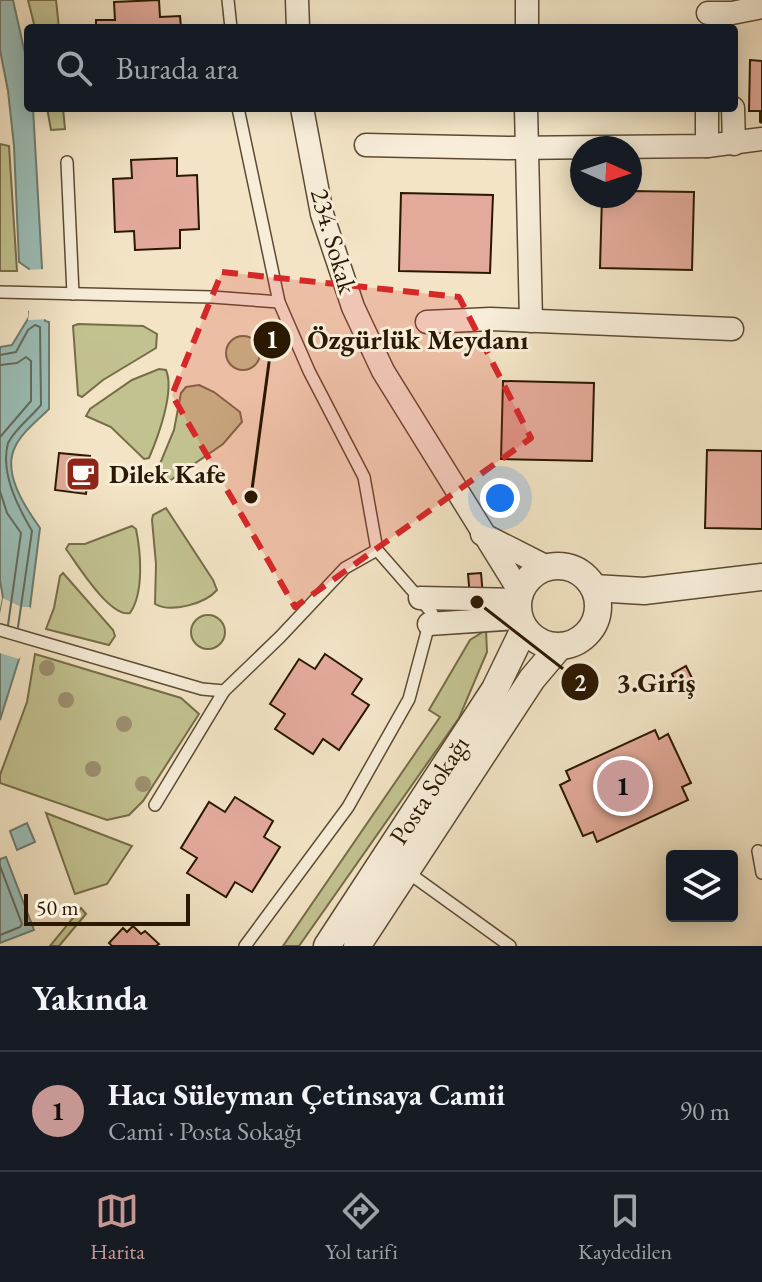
<!DOCTYPE html>
<html lang="tr">
<head>
<meta charset="utf-8">
<style>
  :root { --surface:#171b24; --page:#242831; --text:#f1f3f6; --muted:#9ea1a6; --line:#363941; --accent:#c59692 }
  body { margin:0; font-family:"EB Garamond",serif; background:var(--page); color:var(--text) }
  .controls { position:absolute; right:24px; bottom:24px; display:grid; overflow:hidden; border-radius:8px; box-shadow:0 4px 20px #0003 }
  .controls button { width:72px; height:72px; display:grid; place-items:center; padding:0; border:0; border-bottom:2px solid var(--line); background:var(--surface); color:var(--text); font:40px sans-serif }
  .compass { position:absolute; left:570px; top:136px; width:72px; height:72px; border-radius:50%; background:var(--surface); box-shadow:0 4px 20px #0003; rotate:93deg }
  .scale { position:absolute; left:24px; bottom:20px; width:166px; box-sizing:border-box; padding-left:8px; border:4px solid #2a1801; border-top:0; font-size:22px; line-height:28px; white-space:nowrap; color:#2a1801; -webkit-text-stroke:6px #f7edd9; paint-order:stroke }
  .you { position:absolute; left:500px; top:498px; width:28px; height:28px; margin:-20px; border:6px solid #fff; border-radius:50%; background:#1a73e8; box-shadow:0 0 0 12px #1a73e833 }
  .badge { display:grid; place-items:center; width:52px; height:52px; border-radius:50%; background:var(--accent); color:#111; font-size:26px; font-weight:700 }
  .pin { position:absolute; translate:-50% -50%; border:4px solid #fff; box-shadow:0 2px 8px #0006 }
  .list { margin:0; padding:0; list-style:none }
  h2 { display:flex; justify-content:space-between; align-items:center; height:104px; margin:0; padding:0 32px; font-size:34px }
  h2 small { font-size:26px; font-weight:400; color:var(--muted) }
  .list li { display:grid; grid-template-columns:52px 1fr auto; gap:24px; align-items:center; box-sizing:border-box; height:120px; padding:0 32px; border-top:2px solid var(--line) }
  .list b { display:block; font-size:30px; white-space:nowrap }
  .list p { margin:0; font-size:26px; white-space:nowrap; color:var(--muted) }
  .list em { font-size:26px; font-style:normal; color:var(--muted) }
  .icon { flex:none; width:44px; height:44px; fill:none; stroke:currentColor; stroke-width:2; stroke-linecap:round; stroke-linejoin:round }
  .map { position:relative; flex:none; width:762px; height:946px; overflow:hidden }
  .search { position:absolute; background:var(--surface); box-shadow:0 4px 20px #0003; left:24px; right:24px; top:24px; height:88px; display:flex; align-items:center; gap:20px; box-sizing:border-box; padding:0 28px; border-radius:8px; color:var(--muted); font-size:30px }
  .sheet { height:224px; background:var(--surface) }
  nav { display:flex; justify-content:space-around; align-items:center; box-sizing:border-box; height:112px; border-top:2px solid var(--line); background:var(--surface); font-size:22px; color:var(--muted) }
  nav a { display:grid; justify-items:center; gap:4px }
  nav .on { color:var(--accent) }
  .map>svg:first-child { display:block }
  .green { fill:#c2c290; stroke:#766d48; stroke-width:2 }
  .water { fill:#9bbeb7; stroke:#6e7c6e; stroke-width:2 }
  .pier { fill:#f2e4c5 }
  .lines { fill:none; stroke-linecap:round; stroke-linejoin:round }
  .shore { stroke:#626b5c; stroke-width:2 }
  .building { fill:#e3aa9a; stroke:#2a1801; stroke-width:2 }
  .service-casing { stroke:#5c4b32; stroke-width:14 }
  .minor-casing { stroke:#5c4b32; stroke-width:25 }
  .tertiary-casing { stroke:#5c4b32; stroke-width:29 }
  .service { stroke:#f7edd9; stroke-width:11 }
  .minor { stroke:#f7edd9; stroke-width:22 }
  .tertiary { stroke:#f7edd9; stroke-width:26 }
  .tree { fill:#9d9071 }
  .marked { fill:#d62828; fill-opacity:0.2; stroke:#d62828; stroke-width:6; stroke-dasharray:16 10; stroke-linejoin:round }
  .labels { text-anchor:middle; stroke-width:6; stroke-linejoin:round; paint-order:stroke }
  .street-label { font-size:26px; fill:#2a1801; stroke:#f7edd9 }
  .poi-label { font-size:26px; font-weight:bold; fill:#2a1801; stroke:#f7edd9; text-anchor:start }
  .leader { fill:none; stroke:#2a1801; stroke-width:3 }
  .callout-dot { fill:#2a1801; stroke:#f7edd9; stroke-width:3 }
  .mark-label { font-size:24px; text-anchor:middle; font-weight:bold; fill:#fff }
  .callout-label { font-size:28px; text-anchor:middle; font-weight:bold; fill:#2a1801; stroke:#f7edd9; stroke-width:6; stroke-linejoin:round; paint-order:stroke }
</style>
</head>
<body>
<div class="map">
<svg width="762" height="946" viewBox="0 0 762 946">
  <rect width="100%" height="100%" fill="#f2e4c5"/>
  <filter id="stains"><feTurbulence type="fractalNoise" baseFrequency=".0025" numOctaves="4"/><feColorMatrix values="0 0 0 0 .2 0 0 0 0 .09 0 0 0 0 .02 0 0 0 .5 -.17"/></filter>
  <radialGradient id="worn" r=".72"><stop offset=".6" stop-color="#630" stop-opacity="0"/><stop offset="1" stop-color="#630" stop-opacity=".3"/></radialGradient>
  <g class="green">
    <polygon points="28,0 56,0 59,28 35,28"/>
    <polygon points="47,108 63,108 65,129 51,130"/>
    <polygon points="0,144 9,146 17,271 0,271"/>
    <polygon points="78,324 143,326 157,334 156,348 103,380 82,397 78,395 73,326"/>
    <circle cx="243" cy="353" r="17"/>
    <path d="M159,369L166,370C175,391 158,437 149,458L144,459L111,427L86,416L90,409L132,380Z"/>
    <polygon points="199,385 214,392 240,412 242,422 223,444 165,484 157,471 174,430 181,393 186,387"/>
    <path d="M166,508L213,580L217,590C205,604 171,613 155,604L156,564L152,520L153,515Z"/>
    <path d="M132,526L136,529C141,553 144,593 130,613C110,618 77,564 66,549L69,544H85Z"/>
    <polygon points="63,573 113,630 115,636 109,645 46,629 54,608 60,576"/>
    <circle cx="208" cy="632" r="17"/>
    <polygon points="486,630 487,652 459,718 299,946 283,946 440,717 429,710 470,640"/>
    <polygon points="35,654 181,698 199,714 143,801 129,815 107,820 0,783 0,775 27,702"/>
    <polygon points="46,813 132,846 107,884 75,894"/>
    <polygon points="81,908 86,914 59,946 50,946"/>
  </g>
  <g class="water">
    <path d="M0,0H13L28,67V108H33L45,321L49,322V409C38,420 22,432 15,447C2,473 25,507 40,528L30,607L19,659L0,720V614L3,598L0,580V347L12,345L29,317V269L19,262L14,146L8,91L0,50Z"/>
    <polygon points="27,823 35,842 17,850 10,831"/>
    <polygon points="6,857 34,930 0,943 0,859"/>
  </g>
  <g class="pier">
    <polygon points="47,269 49,318 51,319 28,320 29,311 25,310 23,270"/>
    <polygon points="3,598 21,607 30,607 33,616 24,652 19,659 0,653 0,614"/>
  </g>
  <g class="lines">
    <g class="shore">
      <path d="M0,355L16,352L28,330L35,325L40,327L41,405C31,417 15,429 8,443C0,473 18,507 32,531L18,627"/>
      <polyline points="0,365 17,363 26,357 31,361 31,401 0,437"/>
      <polyline points="0,491 7,513 21,533 8,625"/>
      <polyline points="0,866 22,924 20,927 0,935"/>
    </g>
  </g>
  <g class="building">
    <polygon points="159,0 160,17 180,16 181,28 96,28 96,20 115,20 114,2"/>
    <polygon points="750,60 762,61 762,123 760,122 760,111 749,111"/>
    <polygon points="177,158 177,176 197,175 199,229 180,230 180,248 135,250 134,231 115,232 113,179 132,178 131,160"/>
    <polygon points="630,191 694,192 692,270 600,268 602,196 630,196"/>
    <polygon points="401,193 493,195 490,273 399,271"/>
    <polygon points="503,381 594,383 592,461 501,459"/>
    <polygon points="707,450 762,451 762,529 705,528"/>
    <polygon points="59,453 90,456 86,494 55,490"/>
    <polygon points="481,573 486,630 473,631 468,574"/>
    <polygon points="325,654 362,679 352,694 369,705 339,750 323,739 313,754 275,729 285,714 270,704 299,659 315,669"/>
    <polygon points="686,666 694,682 679,689 672,674"/>
    <polygon points="655,730 659,739 668,734 691,783 682,787 688,800 597,842 593,832 583,836 560,785 570,780 566,771"/>
    <polygon points="235,797 273,821 264,837 280,847 252,892 235,882 226,897 187,873 197,858 181,848 209,802 225,812"/>
    <polygon points="133,926 141,934 145,931 159,944 156,946 112,946 109,943 123,928 127,932"/>
  </g>
  <g class="lines">
    <defs>
      <g id="service">
        <polyline points="228,0 231,28"/>
        <polyline points="238,108 279,302 309,371 364,477 377,550 432,613 409,699 348,807 245,946"/>
        <polyline points="67,162 73,294"/>
        <polyline points="0,292 212,297 279,302"/>
        <polyline points="0,630 202,689 224,691 280,637 345,568 377,550"/>
        <polyline points="155,805 224,691"/>
        <polyline points="758,851 762,873"/>
        <polyline points="406,871 510,946"/>
      </g>
      <g id="minor">
        <polyline points="297,0 298,28"/>
        <polyline points="708,13 732,13 762,7"/>
        <polyline points="527,28 527,0"/>
        <polyline points="302,108 322,214 353,307 383,371 520,592"/>
        <polyline points="526,108 531,321"/>
        <polyline points="733,108 734,144"/>
        <polyline points="366,145 508,148 707,146 762,139"/>
        <polyline points="707,146 707,108"/>
        <polyline points="427,322 490,319 732,329"/>
        <polyline points="482,534 547,567"/>
        <polyline points="420,598 518,600"/>
        <polyline points="429,624 519,618"/>
      </g>
      <g id="tertiary">
        <circle cx="558" cy="606" r="40"/>
        <polyline points="594,588 644,591 762,577"/>
        <polyline points="327,946 495,689 524,629"/>
        <polyline points="357,946 532,679 559,647"/>
      </g>
    </defs>
    <use href="#service" class="service-casing"/>
    <use href="#minor" class="minor-casing"/>
    <use href="#tertiary" class="tertiary-casing"/>
    <use href="#service" class="service"/>
    <use href="#minor" class="minor"/>
    <use href="#tertiary" class="tertiary"/>
  </g>
  <g class="tree">
    <circle cx="47" cy="668" r="8"/>
    <circle cx="66" cy="700" r="8"/>
    <circle cx="124" cy="724" r="8"/>
    <circle cx="93" cy="769" r="8"/>
    <circle cx="143" cy="784" r="8"/>
  </g>
  <path class="marked" d="M222,272L459,297L531,438L295,607L172,395Z"/>
  <defs>
    <symbol id="cafe-square" viewBox="-11 -11 22 22"><rect x="-9" y="-9" width="18" height="18" rx="4" fill="#8f2418" stroke="#f7edd9"/><path d="M-5.5-4.5H6V0H3Q3 3.5 0 3.5H-2.5Q-5.5 3.5-5.5 0ZM3-3.2v2h1.7v-2ZM-6 4.5H4V6H-6Z" fill="#fff"/></symbol>
  </defs>
  <g fill-rule="evenodd">
    <use href="#cafe-square" x="63" y="454" width="40" height="40"/>
  </g>
  <g class="labels">
    <g class="street-label">
      <text transform="translate(334 241) rotate(74)" y="9">234. Sokak</text>
      <text transform="translate(429 790) rotate(-57)" y="9">Posta Sokağı</text>
    </g>
    <g class="poi-label">
      <text x="109" y="483">Dilek Kafe</text>
    </g>
  </g>
  <path class="leader" d="M251 497L272 340M477 602L580 682"/>
  <g class="callout-dot">
    <circle cx="251" cy="497" r="8"/>
    <circle cx="477" cy="602" r="8"/>
    <circle cx="272" cy="340" r="20"/>
    <circle cx="580" cy="682" r="20"/>
  </g>
  <g class="mark-label">
    <text x="272" y="348">1</text>
    <text x="580" y="691">2</text>
  </g>
  <g class="callout-label">
    <text x="418" y="349">Özgürlük Meydanı</text>
    <text x="656" y="692">3.Giriş</text>
  </g>
  <rect width="100%" height="100%" filter="url(#stains)"/>
  <rect width="100%" height="100%" fill="url(#worn)"/>
</svg>
<div class="controls">
<button><svg class="icon" aria-label="layers" viewBox="0 0 24 24"><path d="M12 4l9 5-9 5-9-5zM3 14l9 5 9-5"/></svg></button>
</div>
<svg class="compass" viewBox="-18 -18 36 36"><path d="M0-13l5 13h-10z" fill="#e53935"/><path d="M0 13l5-13h-10z" fill="#9ea1a6"/></svg>
<div class="scale">50 m</div>
<div class="you"></div>
<div class="pin badge" style="left:623px;top:786px">1</div>
<div class="search"><svg class="icon" aria-label="search" viewBox="0 0 24 24"><circle cx="10" cy="10" r="6"/><path d="M15 15l6 6"/></svg>Burada ara</div>
</div>
<section class="sheet">
<h2>Yakında<small></small></h2>
<ul class="list">
<li><span class="badge">1</span><div><b>Hacı Süleyman Çetinsaya Camii</b><p>Cami · Posta Sokağı</p></div><em>90 m</em></li>
</ul>
</section>
<nav>
<a class="on"><svg class="icon" aria-label="map" viewBox="0 0 24 24"><path d="M3 6l6-2 6 2 6-2v14l-6 2-6-2-6 2zM9 4v14M15 6v14"/></svg>Harita</a>
<a><svg class="icon" aria-label="directions" viewBox="0 0 24 24"><path d="M12 3l9 9-9 9-9-9zM9 14v-3h6M13 9l2 2-2 2"/></svg>Yol tarifi</a>
<a><svg class="icon" aria-label="saved" viewBox="0 0 24 24"><path d="M7 4h10v16l-5-4-5 4z"/></svg>Kaydedilen</a>
</nav>
</body>
</html>
